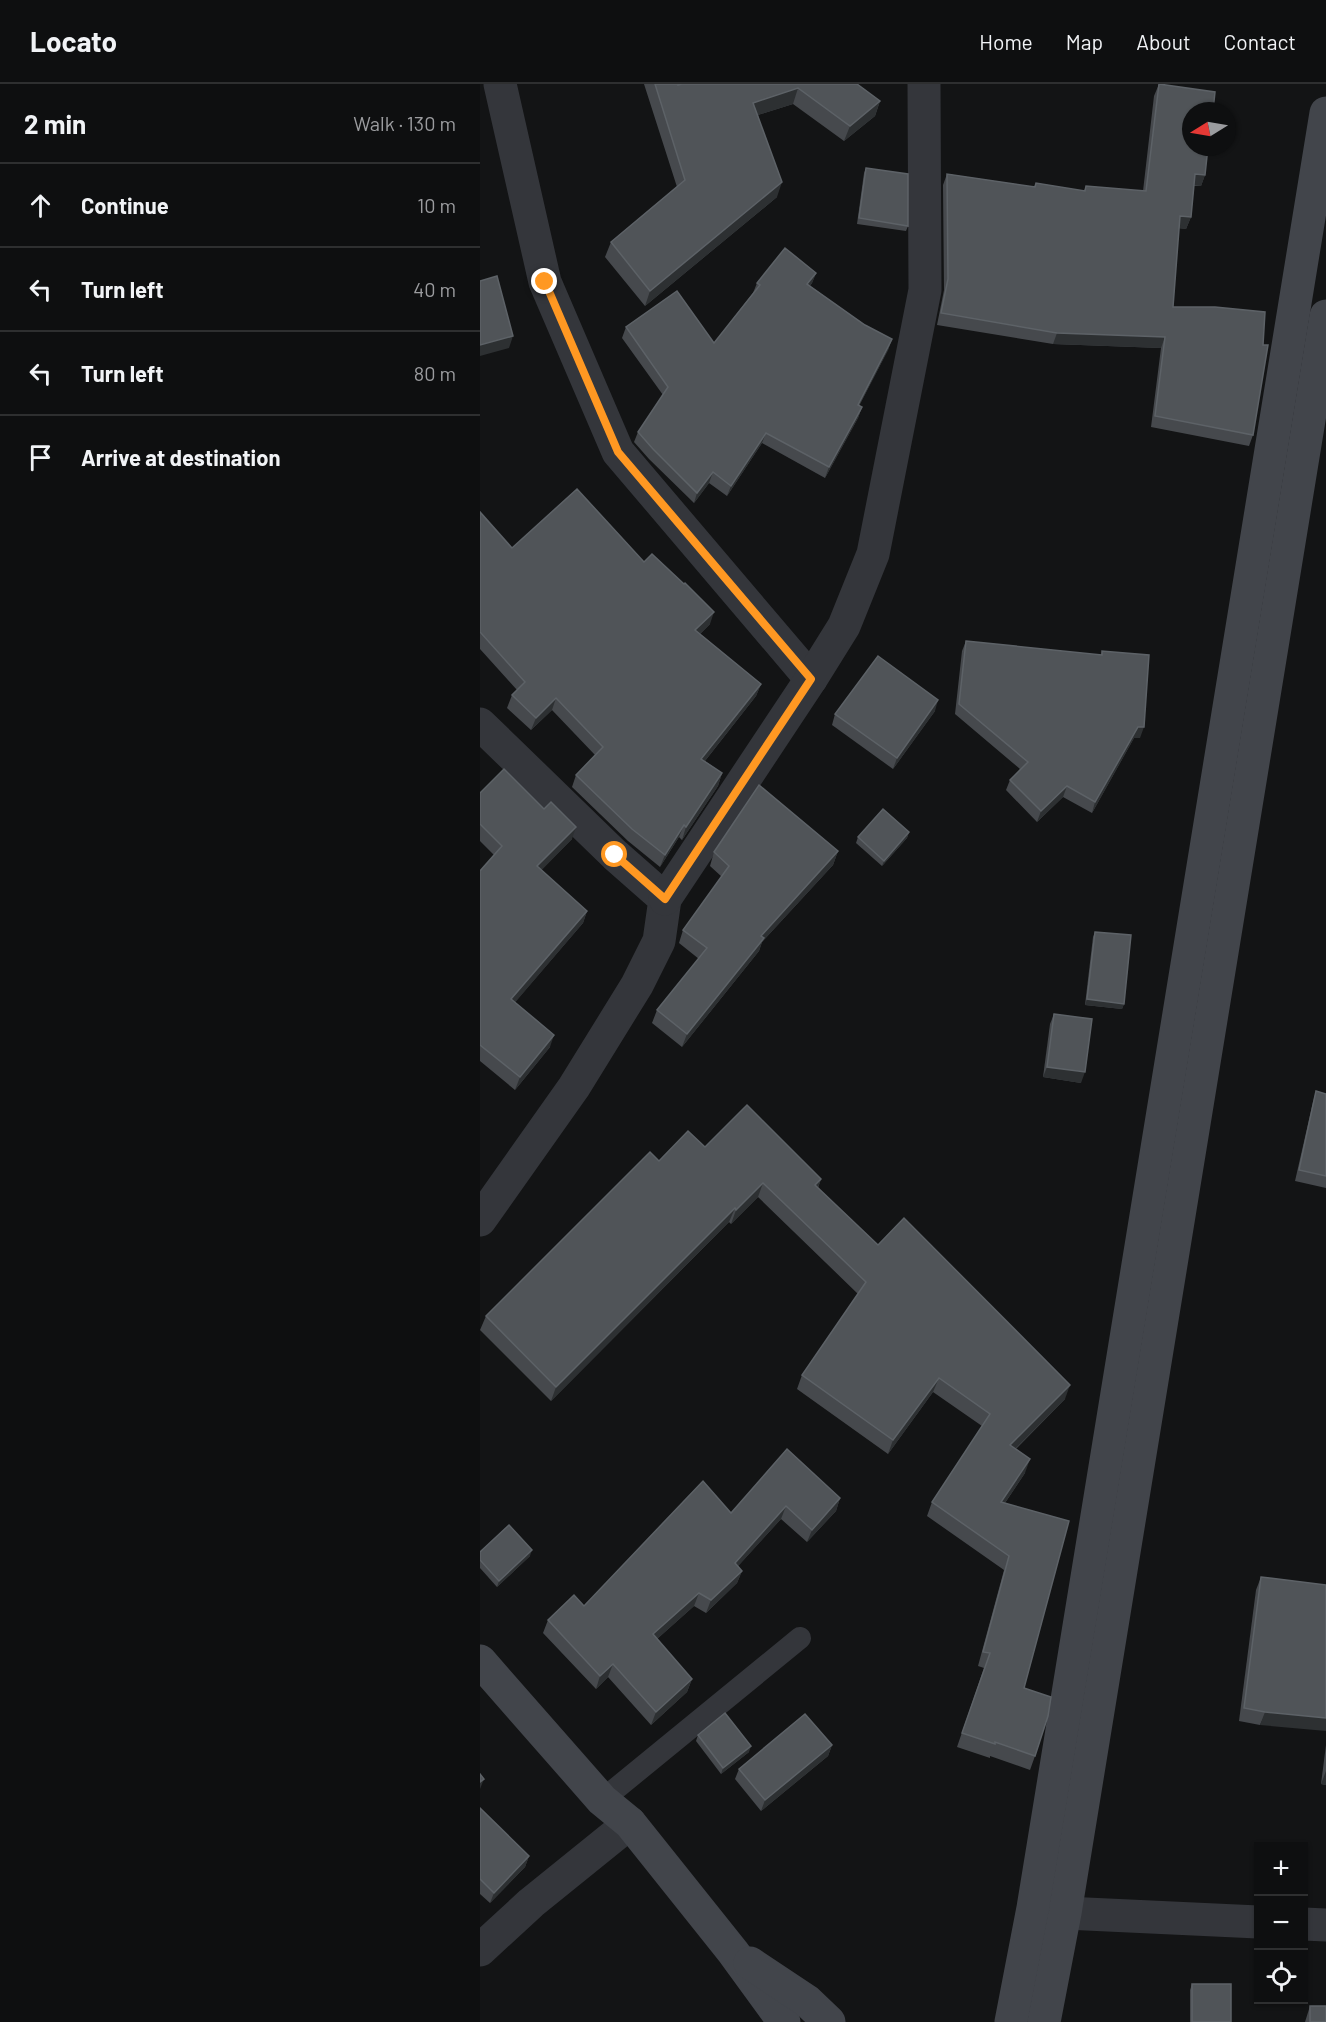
<!DOCTYPE html>
<html lang="en">
<head>
<meta charset="utf-8">
<style>
  :root { --surface:#0e0f10; --page:#1c1d1e; --text:#f1f3f6; --muted:#9b9c9f; --line:#2e2f30 }
  body { margin:0; font-family:Barlow,sans-serif; background:var(--page); color:var(--text) }
  .controls { position:absolute; right:18px; bottom:18px; display:grid; overflow:hidden; border-radius:0px; box-shadow:0 2px 4px #0004 }
  .controls button { width:54px; height:54px; display:grid; place-items:center; padding:0; border:0; border-bottom:2px solid var(--line); background:var(--surface); color:var(--text); font:30px sans-serif }
  .compass { position:absolute; left:702px; top:18px; width:54px; height:54px; border-radius:50%; background:var(--surface); box-shadow:0 2px 4px #0004; rotate:259deg }
  .stop { position:absolute; width:18px; height:18px; margin:-14px; border:4px solid #ff9822; border-radius:50%; background:#fff }
  .stop.end { background:#ff9822; border-color:#fff; box-shadow:0 2px 6px #0008 }
  .list { margin:0; padding:0; list-style:none }
  h2 { display:flex; justify-content:space-between; align-items:center; height:78px; margin:0; padding:0 24px; font-size:26px }
  h2 small { font-size:20px; font-weight:400; color:var(--muted) }
  .list li { display:grid; grid-template-columns:39px 1fr auto; gap:18px; align-items:center; box-sizing:border-box; height:84px; padding:0 24px; border-top:2px solid var(--line) }
  .list b { display:block; font-size:22px; white-space:nowrap }
  .list em { font-size:20px; font-style:normal; color:var(--muted) }
  .icon { flex:none; width:33px; height:33px; fill:none; stroke:currentColor; stroke-width:2; stroke-linecap:round; stroke-linejoin:round }
  .map { position:relative; flex:none; width:846px; height:1938px; overflow:hidden }
  header { display:flex; align-items:center; gap:36px; box-sizing:border-box; height:84px; padding:0 30px; background:var(--surface); border-bottom:2px solid var(--line) }
  header strong { font-size:28px }
  nav { display:flex; gap:33px; margin-inline-start:auto; font-size:21px }
  main { display:flex }
  aside { flex:1; background:var(--surface) }
  .map>svg:first-child { display:block }
  .lines { fill:none; stroke-linecap:round; stroke-linejoin:round }
  .lane { stroke:#34363b; stroke-width:22 }
  .street { stroke:#34363b; stroke-width:33 }
  .secondary { stroke:#42454b; stroke-width:33 }
  .wall { fill:#46494d }
  .shaded-wall { fill:#2d3032 }
  .building { fill:#505458; stroke:#5d6267; stroke-width:1.5 }
  .route { stroke:#ff9822; stroke-width:8 }
</style>
</head>
<body>
<header>
<strong>Locato</strong>
<nav><a>Home</a><a>Map</a><a>About</a><a>Contact</a></nav>
</header>
<main>
<aside>
<h2>2 min<small>Walk · 130 m</small></h2>
<ul class="list">
<li><svg class="icon" aria-label="ahead" viewBox="0 0 24 24"><path d="M12 20V5M6 11l6-6 6 6"/></svg><div><b>Continue</b></div><em>10 m</em></li>
<li><svg class="icon" aria-label="left" viewBox="0 0 24 24"><path d="M17 20v-9H6M10 6l-5 5 5 5"/></svg><div><b>Turn left</b></div><em>40 m</em></li>
<li><svg class="icon" aria-label="left" viewBox="0 0 24 24"><path d="M17 20v-9H6M10 6l-5 5 5 5"/></svg><div><b>Turn left</b></div><em>80 m</em></li>
<li><svg class="icon" aria-label="arrive" viewBox="0 0 24 24"><path d="M6 21V4h12l-3 4 3 4H6"/></svg><div><b>Arrive at destination</b></div></li>
</ul>
</aside>
<div class="map">
<svg width="846" height="1938" viewBox="0 0 846 1938">
  <rect width="100%" height="100%" fill="#131415"/>
  <g class="lines">
    <polyline class="lane" points="122,1716 320,1554"/>
    <g class="street">
      <polyline points="20,0 65,198 138,368 331,595"/>
      <polyline points="0,640 135,771 185,815 179,857 157,901 94,1003 0,1136"/>
      <polyline points="185,815 331,595 364,542 393,470 445,206 444,0"/>
      <polyline points="585,1829 778,1838"/>
      <polyline points="824,1840 846,1841"/>
      <polyline points="0,1866 51,1819 150,1739"/>
    </g>
    <g class="secondary">
      <polyline points="0,1577 122,1716 150,1739 253,1868 304,1938"/>
      <polyline points="270,1879 327,1917 349,1938"/>
      <polyline points="531,1938 553,1824 846,29"/>
      <polyline points="564,1938 585,1829 846,232"/>
    </g>
  </g>
  <g class="wall">
    <polygon points="164,0 198,0 198,1 377,0 400,17 395,32 364,57 313,20 278,31 297,113 165,222 125,173 131,158 197,103"/>
    <polygon points="679,0 725,91 721,102 714,102 711,133 706,145 699,144 693,223 773,351 769,362 671,343 681,264 573,260 457,241 464,206 463,101 467,90 554,103 556,99 604,107 606,102 663,107 674,12"/>
    <polygon points="386,84 428,142 426,147 377,140 384,89"/>
    <polygon points="336,189 332,199 330,202 385,241 412,255 408,266 379,322 382,323 378,334 345,394 282,359 247,412 229,399 214,419 169,375 154,358 158,348 183,311 142,254 146,243 234,259 273,209 277,199"/>
    <polygon points="0,428 32,464 164,478 230,540 220,550 281,600 276,612 225,677 242,689 238,702 202,756 199,753 180,783 148,757 92,703 96,691 115,671 72,626 51,646 27,624 32,611 37,606 0,565"/>
    <polygon points="486,557 621,571 622,567 660,654 654,654 612,729 583,713 557,738 526,706 530,696 540,685 475,630 482,567"/>
    <polygon points="455,627 413,685 352,641 355,630"/>
    <polygon points="0,709 92,755 61,786 107,827 103,839 35,918 70,963 35,1006 0,977 0,787 14,771 0,757"/>
    <polygon points="429,748 427,754 402,782 376,759 378,753"/>
    <polygon points="358,767 353,781 282,858 279,867 202,963 172,939 177,926 219,875 199,859 203,846 242,793 230,782 234,768"/>
    <polygon points="615,848 644,920 642,925 605,921 613,853"/>
    <polygon points="574,930 601,999 563,993 570,940"/>
    <polygon points="836,1007 846,1010 846,1104 815,1097 833,1018"/>
    <polygon points="225,1063 341,1095 338,1104 398,1161 585,1315 536,1365 545,1389 525,1419 544,1604 555,1672 550,1686 510,1672 510,1674 477,1663 504,1584 498,1582 524,1486 447,1432 452,1418 502,1342 453,1308 408,1370 317,1305 322,1291 378,1210 278,1113 251,1140 249,1138 71,1317 0,1246 6,1232 179,1077"/>
    <polygon points="360,1414 356,1427 327,1458 301,1435 258,1482 262,1487 257,1499 226,1529 214,1522 177,1555 212,1595 207,1608 171,1641 128,1593 116,1605 63,1549 68,1536 104,1522 251,1429"/>
    <polygon points="0,1468 50,1472 17,1503 0,1484"/>
    <polygon points="781,1493 846,1501 780,1641 759,1637 776,1506"/>
    <polygon points="218,1651 269,1668 241,1690 216,1657"/>
    <polygon points="352,1661 348,1672 281,1727 255,1695 259,1685"/>
    <polygon points="846,1661 846,1701 841,1700"/>
    <polygon points="0,1724 49,1772 45,1783 10,1819 0,1810"/>
    <polygon points="712,1900 751,1938 710,1938 710,1906"/>
    <polygon points="830,1922 846,1938 825,1938"/>
  </g>
  <g class="shaded-wall">
    <polygon points="318,4 313,20 268,34 273,19"/>
    <polygon points="400,17 395,32 364,57 370,42"/>
    <polygon points="715,90 725,91 721,102 711,101"/>
    <polygon points="302,98 297,113 165,222 170,207"/>
    <polygon points="700,132 711,133 706,145 695,144"/>
    <polygon points="336,189 332,199 323,211 327,200"/>
    <polygon points="577,249 685,253 681,264 573,260"/>
    <polygon points="33,252 29,264 0,272 0,261"/>
    <polygon points="412,255 408,266 374,331 378,321"/>
    <polygon points="382,323 378,334 345,394 349,383"/>
    <polygon points="286,349 282,359 247,412 251,402"/>
    <polygon points="233,388 229,399 214,419 217,409"/>
    <polygon points="234,528 230,540 211,558 215,546"/>
    <polygon points="281,600 276,612 217,687 221,675"/>
    <polygon points="76,614 72,626 51,646 56,634"/>
    <polygon points="458,616 455,627 413,685 417,674"/>
    <polygon points="658,643 664,643 660,654 654,654 612,729 615,718"/>
    <polygon points="242,689 238,702 202,756 206,743"/>
    <polygon points="587,702 583,713 557,738 561,727"/>
    <polygon points="204,741 199,753 180,783 185,771"/>
    <polygon points="96,743 92,755 53,795 57,782"/>
    <polygon points="429,748 427,754 402,782 404,777"/>
    <polygon points="358,767 353,781 282,858 279,867 202,963 207,950 281,852"/>
    <polygon points="107,827 103,839 27,928 31,915"/>
    <polygon points="607,915 644,920 642,925 605,921"/>
    <polygon points="74,951 70,963 35,1006 40,993"/>
    <polygon points="567,983 605,988 601,999 563,993"/>
    <polygon points="341,1095 336,1109 335,1101"/>
    <polygon points="283,1099 278,1113 251,1140 256,1126"/>
    <polygon points="255,1124 249,1138 71,1317 76,1303"/>
    <polygon points="459,1294 453,1308 408,1370 413,1356"/>
    <polygon points="590,1301 585,1315 525,1375 530,1361"/>
    <polygon points="550,1375 545,1389 516,1432 521,1418"/>
    <polygon points="360,1414 356,1427 327,1458 332,1446"/>
    <polygon points="306,1422 301,1435 250,1491 255,1479"/>
    <polygon points="52,1466 50,1472 17,1503 19,1497"/>
    <polygon points="262,1487 257,1499 226,1529 231,1516"/>
    <polygon points="219,1509 214,1522 168,1563 173,1550"/>
    <polygon points="133,1580 128,1593 116,1605 120,1592"/>
    <polygon points="212,1595 207,1608 171,1641 176,1628"/>
    <polygon points="785,1628 846,1634 846,1647 780,1641"/>
    <polygon points="352,1661 348,1672 281,1727 285,1716"/>
    <polygon points="271,1662 269,1668 241,1690 243,1684"/>
    <polygon points="846,1687 846,1701 841,1700"/>
    <polygon points="4,1695 0,1705 0,1698"/>
    <polygon points="49,1772 45,1783 10,1819 14,1809"/>
  </g>
  <g class="building">
    <polygon points="175,0 198,0 198,1 202,0 377,0 400,17 370,42 318,4 273,19 302,98 170,207 131,158 205,96"/>
    <polygon points="679,0 735,8 733,27 711,27 711,63 728,63 725,91 715,90 711,133 700,132 693,223 735,223 785,228 783,261 788,261 773,351 675,332 685,253 577,249 461,229 468,195 467,90 555,103 556,99 605,107 606,102 666,107"/>
    <polygon points="386,84 428,90 428,142 379,134"/>
    <polygon points="305,164 336,189 327,200 385,241 412,255 378,321 382,323 349,383 286,349 251,402 233,388 217,409 173,365 158,348 188,303 146,243 197,207 234,259 280,201 277,199"/>
    <polygon points="17,192 33,252 0,261 0,197"/>
    <polygon points="97,405 164,478 172,470 204,500 205,499 234,528 215,546 281,600 221,675 242,689 206,743 204,741 185,771 152,745 96,691 123,663 76,614 56,634 32,611 45,598 0,548 0,428 32,464"/>
    <polygon points="486,557 622,571 622,567 669,571 664,643 658,643 615,718 587,702 561,727 530,696 548,678 479,620"/>
    <polygon points="398,572 458,616 417,674 355,630"/>
    <polygon points="24,685 64,725 71,718 96,743 57,782 107,827 31,915 74,951 40,993 0,961 0,787 22,762 0,740 0,709"/>
    <polygon points="279,701 358,767 281,852 284,854 207,950 177,926 227,864 203,846 249,782 234,768"/>
    <polygon points="403,725 429,748 404,777 378,753"/>
    <polygon points="615,848 651,851 644,920 607,915"/>
    <polygon points="574,930 612,935 605,988 567,983"/>
    <polygon points="836,1007 846,1010 846,1092 819,1086"/>
    <polygon points="267,1021 341,1095 335,1101 398,1161 424,1134 590,1301 530,1361 550,1375 521,1418 589,1437 544,1604 571,1613 568,1632 555,1672 515,1658 515,1660 482,1649 510,1569 503,1568 529,1472 452,1418 510,1330 459,1294 413,1356 322,1291 386,1198 283,1099 256,1126 255,1124 76,1303 6,1232 170,1068 179,1077 208,1047 225,1063"/>
    <polygon points="307,1365 360,1414 332,1446 306,1422 255,1479 262,1487 231,1516 219,1509 173,1550 212,1595 176,1628 133,1580 120,1592 68,1536 94,1511 104,1522 223,1397 251,1429"/>
    <polygon points="29,1441 52,1466 19,1497 0,1476 0,1468"/>
    <polygon points="781,1493 846,1501 846,1634 785,1628 764,1624"/>
    <polygon points="245,1629 271,1662 243,1684 218,1651"/>
    <polygon points="325,1630 352,1661 285,1716 259,1685"/>
    <polygon points="0,1690 4,1695 0,1698"/>
    <polygon points="0,1724 49,1772 14,1809 0,1795"/>
    <rect x="712" y="1900" width="39" height="38"/>
    <rect x="830" y="1922" width="16" height="16"/>
  </g>
  <g class="lines">
    <polyline class="route" points="65,198 138,368 331,595 185,815 135,771"/>
  </g>
</svg>
<div class="controls">
<button>+</button>
<button>−</button>
<button><svg class="icon" aria-label="locate" viewBox="0 0 24 24"><circle cx="12" cy="12" r="6"/><path d="M12 2v4M12 18v4M2 12h4M18 12h4"/></svg></button>
</div>
<svg class="compass" viewBox="-18 -18 36 36"><path d="M0-13l5 13h-10z" fill="#e53935"/><path d="M0 13l5-13h-10z" fill="#9b9c9f"/></svg>
<div class="stop" style="left:135px;top:771px"></div>
<div class="stop end" style="left:65px;top:198px"></div>
</div>
</main>
</body>
</html>
